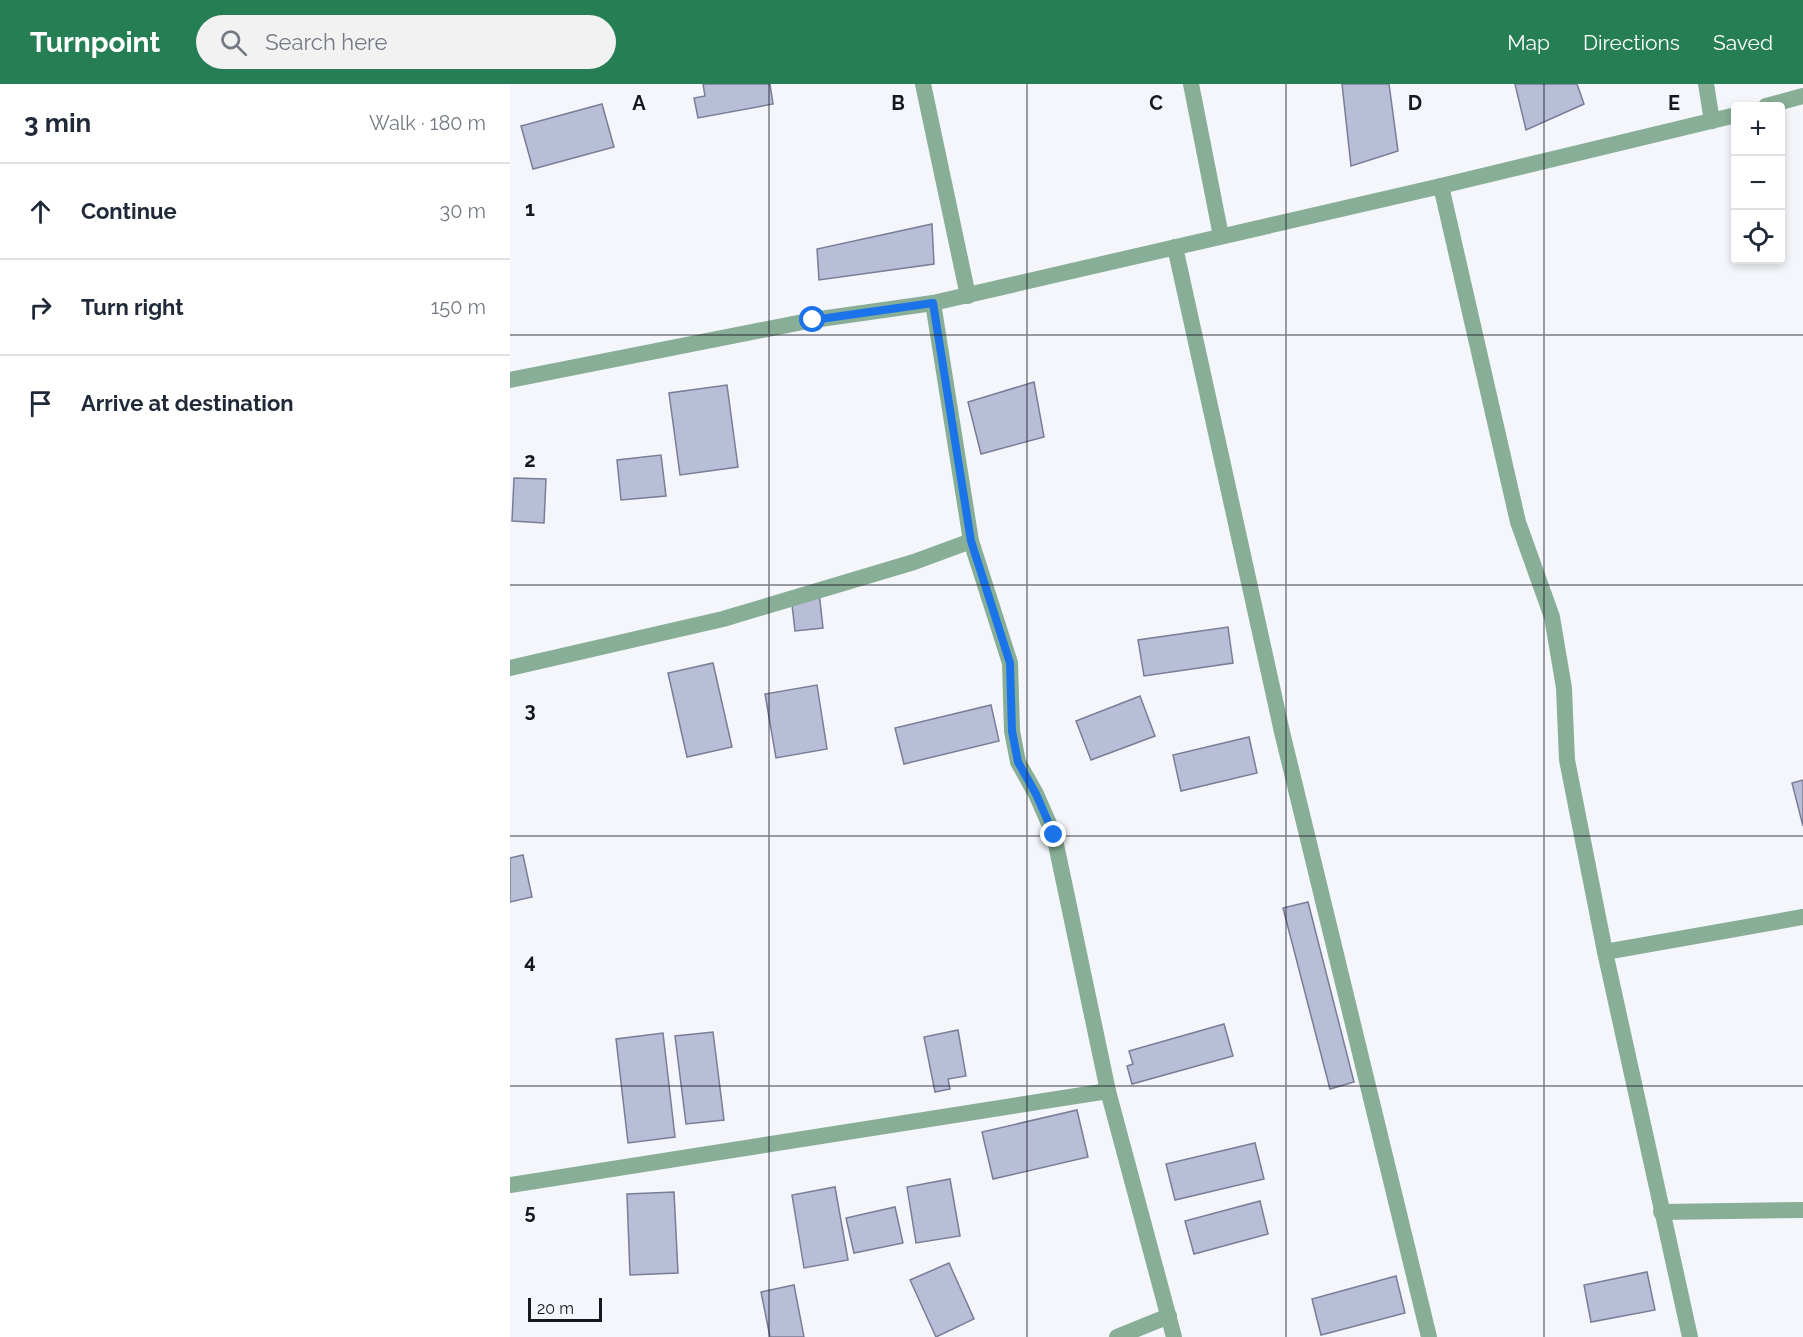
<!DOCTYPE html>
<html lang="en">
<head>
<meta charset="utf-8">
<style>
  :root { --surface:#fff; --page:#f2f2f3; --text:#1f2937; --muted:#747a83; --line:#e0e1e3; --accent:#267f54 }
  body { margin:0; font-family:Raleway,sans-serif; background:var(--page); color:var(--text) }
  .controls { position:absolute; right:18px; top:18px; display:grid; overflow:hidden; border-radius:6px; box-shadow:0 3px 9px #0003 }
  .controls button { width:54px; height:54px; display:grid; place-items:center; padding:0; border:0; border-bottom:2px solid var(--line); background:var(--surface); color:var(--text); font:30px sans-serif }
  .scale { position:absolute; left:18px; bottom:15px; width:74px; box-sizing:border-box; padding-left:6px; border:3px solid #151721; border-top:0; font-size:16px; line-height:21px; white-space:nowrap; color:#151721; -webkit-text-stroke:4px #f5f6fb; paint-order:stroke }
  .stop { position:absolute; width:18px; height:18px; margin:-14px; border:4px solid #1a73e8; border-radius:50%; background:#fff }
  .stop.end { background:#1a73e8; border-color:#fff; box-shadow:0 2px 6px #0008 }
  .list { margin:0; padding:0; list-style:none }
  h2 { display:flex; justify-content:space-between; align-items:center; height:78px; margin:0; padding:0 24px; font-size:26px }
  h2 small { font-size:20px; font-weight:400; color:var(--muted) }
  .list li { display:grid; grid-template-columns:39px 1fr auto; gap:18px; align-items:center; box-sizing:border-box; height:96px; padding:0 24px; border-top:2px solid var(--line) }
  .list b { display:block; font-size:22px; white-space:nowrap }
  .list em { font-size:20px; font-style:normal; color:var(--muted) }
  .icon { flex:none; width:33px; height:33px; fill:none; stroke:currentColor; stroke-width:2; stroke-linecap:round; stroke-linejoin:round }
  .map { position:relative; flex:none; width:1293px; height:1253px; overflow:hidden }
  header { display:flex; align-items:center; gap:36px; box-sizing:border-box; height:84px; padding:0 30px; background:var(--accent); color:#fff }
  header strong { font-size:28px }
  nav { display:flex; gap:33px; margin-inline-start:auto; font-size:21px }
  .search { width:420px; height:54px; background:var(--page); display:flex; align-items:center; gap:15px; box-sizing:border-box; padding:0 21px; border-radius:33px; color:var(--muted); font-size:22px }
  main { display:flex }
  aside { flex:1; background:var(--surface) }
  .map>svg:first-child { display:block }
  .building { fill:#b8bdd8; stroke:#797d97; stroke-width:1.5 }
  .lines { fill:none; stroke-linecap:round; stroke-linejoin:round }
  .minor { stroke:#88ae97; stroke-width:16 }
  .route { stroke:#1a73e8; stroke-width:8 }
  .grid { fill:none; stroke:#151721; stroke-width:1.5; stroke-opacity:0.55 }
  .grid-label { font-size:20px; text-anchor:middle; font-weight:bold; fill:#151721; stroke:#f5f6fb; stroke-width:5; stroke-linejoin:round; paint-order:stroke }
</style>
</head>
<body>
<header>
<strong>Turnpoint</strong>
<div class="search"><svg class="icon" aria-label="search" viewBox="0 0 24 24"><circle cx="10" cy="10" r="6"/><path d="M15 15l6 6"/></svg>Search here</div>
<nav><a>Map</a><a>Directions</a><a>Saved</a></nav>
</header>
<main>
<aside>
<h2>3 min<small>Walk · 180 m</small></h2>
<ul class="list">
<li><svg class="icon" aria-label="ahead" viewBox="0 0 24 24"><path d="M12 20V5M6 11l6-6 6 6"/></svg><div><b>Continue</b></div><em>30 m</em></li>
<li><svg class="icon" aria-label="right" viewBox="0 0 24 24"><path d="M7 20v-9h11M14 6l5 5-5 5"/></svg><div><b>Turn right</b></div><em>150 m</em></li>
<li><svg class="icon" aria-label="arrive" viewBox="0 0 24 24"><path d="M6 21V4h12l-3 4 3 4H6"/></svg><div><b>Arrive at destination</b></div></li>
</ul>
</aside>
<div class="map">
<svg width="1293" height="1253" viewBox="0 0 1293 1253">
  <rect width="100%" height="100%" fill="#f5f6fb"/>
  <g class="building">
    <polygon points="193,0 260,0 263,20 188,34 184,14 195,12"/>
    <polygon points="832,0 879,0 888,67 841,82"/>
    <polygon points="1005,0 1067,0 1074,20 1016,46"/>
    <polygon points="92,20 104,63 23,85 11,42"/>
    <polygon points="422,140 424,180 309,196 307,165"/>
    <polygon points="524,298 534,353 471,370 458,318"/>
    <polygon points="217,301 228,383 170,391 159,309"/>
    <polygon points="151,371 156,412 111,416 107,376"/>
    <polygon points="4,394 36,395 34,439 2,437"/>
    <polygon points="309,508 313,544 285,547 281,512"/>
    <polygon points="718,543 723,579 634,592 628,556"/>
    <polygon points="203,579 222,663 177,673 158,589"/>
    <polygon points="307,601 317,665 266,674 255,610"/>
    <polygon points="630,612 645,652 581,676 566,637"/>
    <polygon points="481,621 489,657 394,680 385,644"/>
    <polygon points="739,653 747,689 671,707 663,671"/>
    <polygon points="1293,696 1293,742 1282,699"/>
    <polygon points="13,771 22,813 0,818 0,774"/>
    <polygon points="798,818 844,998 820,1005 773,824"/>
    <polygon points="714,940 723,972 622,1000 617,982 623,980 619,967"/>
    <polygon points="448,946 456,992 438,995 440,1005 425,1008 414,953"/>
    <polygon points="203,948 214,1036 176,1040 165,952"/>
    <polygon points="153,949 165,1053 118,1059 106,955"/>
    <polygon points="567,1026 578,1073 483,1095 472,1048"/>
    <polygon points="745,1059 754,1095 665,1116 656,1080"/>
    <polygon points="440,1095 450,1152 406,1159 397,1103"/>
    <polygon points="325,1103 338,1176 294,1184 282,1111"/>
    <polygon points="164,1108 168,1189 120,1191 117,1110"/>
    <polygon points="750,1117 758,1150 684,1170 675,1137"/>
    <polygon points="385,1123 393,1159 344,1169 336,1134"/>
    <polygon points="439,1179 464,1235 426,1253 400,1196"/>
    <polygon points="1137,1188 1145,1226 1081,1238 1074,1201"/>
    <polygon points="886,1192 895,1229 811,1251 802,1215"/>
    <polygon points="284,1201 294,1253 260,1253 251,1208"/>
  </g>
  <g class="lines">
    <g class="minor">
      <polyline points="413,0 458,212"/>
      <polyline points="681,0 711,152"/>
      <polyline points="1196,0 1202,37"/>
      <polyline points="1256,22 1293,12"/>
      <polyline points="931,102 1008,438 1042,533 1054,604 1057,676 1095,868 1180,1253"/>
      <polyline points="665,163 772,648 919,1253"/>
      <polyline points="0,296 303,236 423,219 931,102 1226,31"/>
      <polyline points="461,457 500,579 502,647 508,678 526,710 544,751 598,1007 664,1253"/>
      <polyline points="0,584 213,535 404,478 461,457 423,219"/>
      <polyline points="1095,868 1293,833"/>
      <polyline points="0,1101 598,1007"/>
      <polyline points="1151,1128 1293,1126"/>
      <polyline points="607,1253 659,1232"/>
    </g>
  </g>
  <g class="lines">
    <polyline class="route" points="303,236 423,219 461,457 500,579 502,647 508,678 526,710 544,751"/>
  </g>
  <path class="grid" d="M259,0V1253M517,0V1253M776,0V1253M1034,0V1253M0,251H1293M0,501H1293M0,752H1293M0,1002H1293"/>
  <g class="grid-label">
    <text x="129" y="26">A</text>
    <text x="388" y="26">B</text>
    <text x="646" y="26">C</text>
    <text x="905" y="26">D</text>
    <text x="1164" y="26">E</text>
    <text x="20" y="132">1</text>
    <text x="20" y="383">2</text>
    <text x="20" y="633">3</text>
    <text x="20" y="884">4</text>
    <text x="20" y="1135">5</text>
  </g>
</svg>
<div class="controls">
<button>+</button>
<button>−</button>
<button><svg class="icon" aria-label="locate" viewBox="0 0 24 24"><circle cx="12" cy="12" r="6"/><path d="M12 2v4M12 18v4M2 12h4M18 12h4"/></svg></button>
</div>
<div class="scale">20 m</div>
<div class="stop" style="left:303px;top:236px"></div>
<div class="stop end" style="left:544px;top:751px"></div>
</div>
</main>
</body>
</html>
